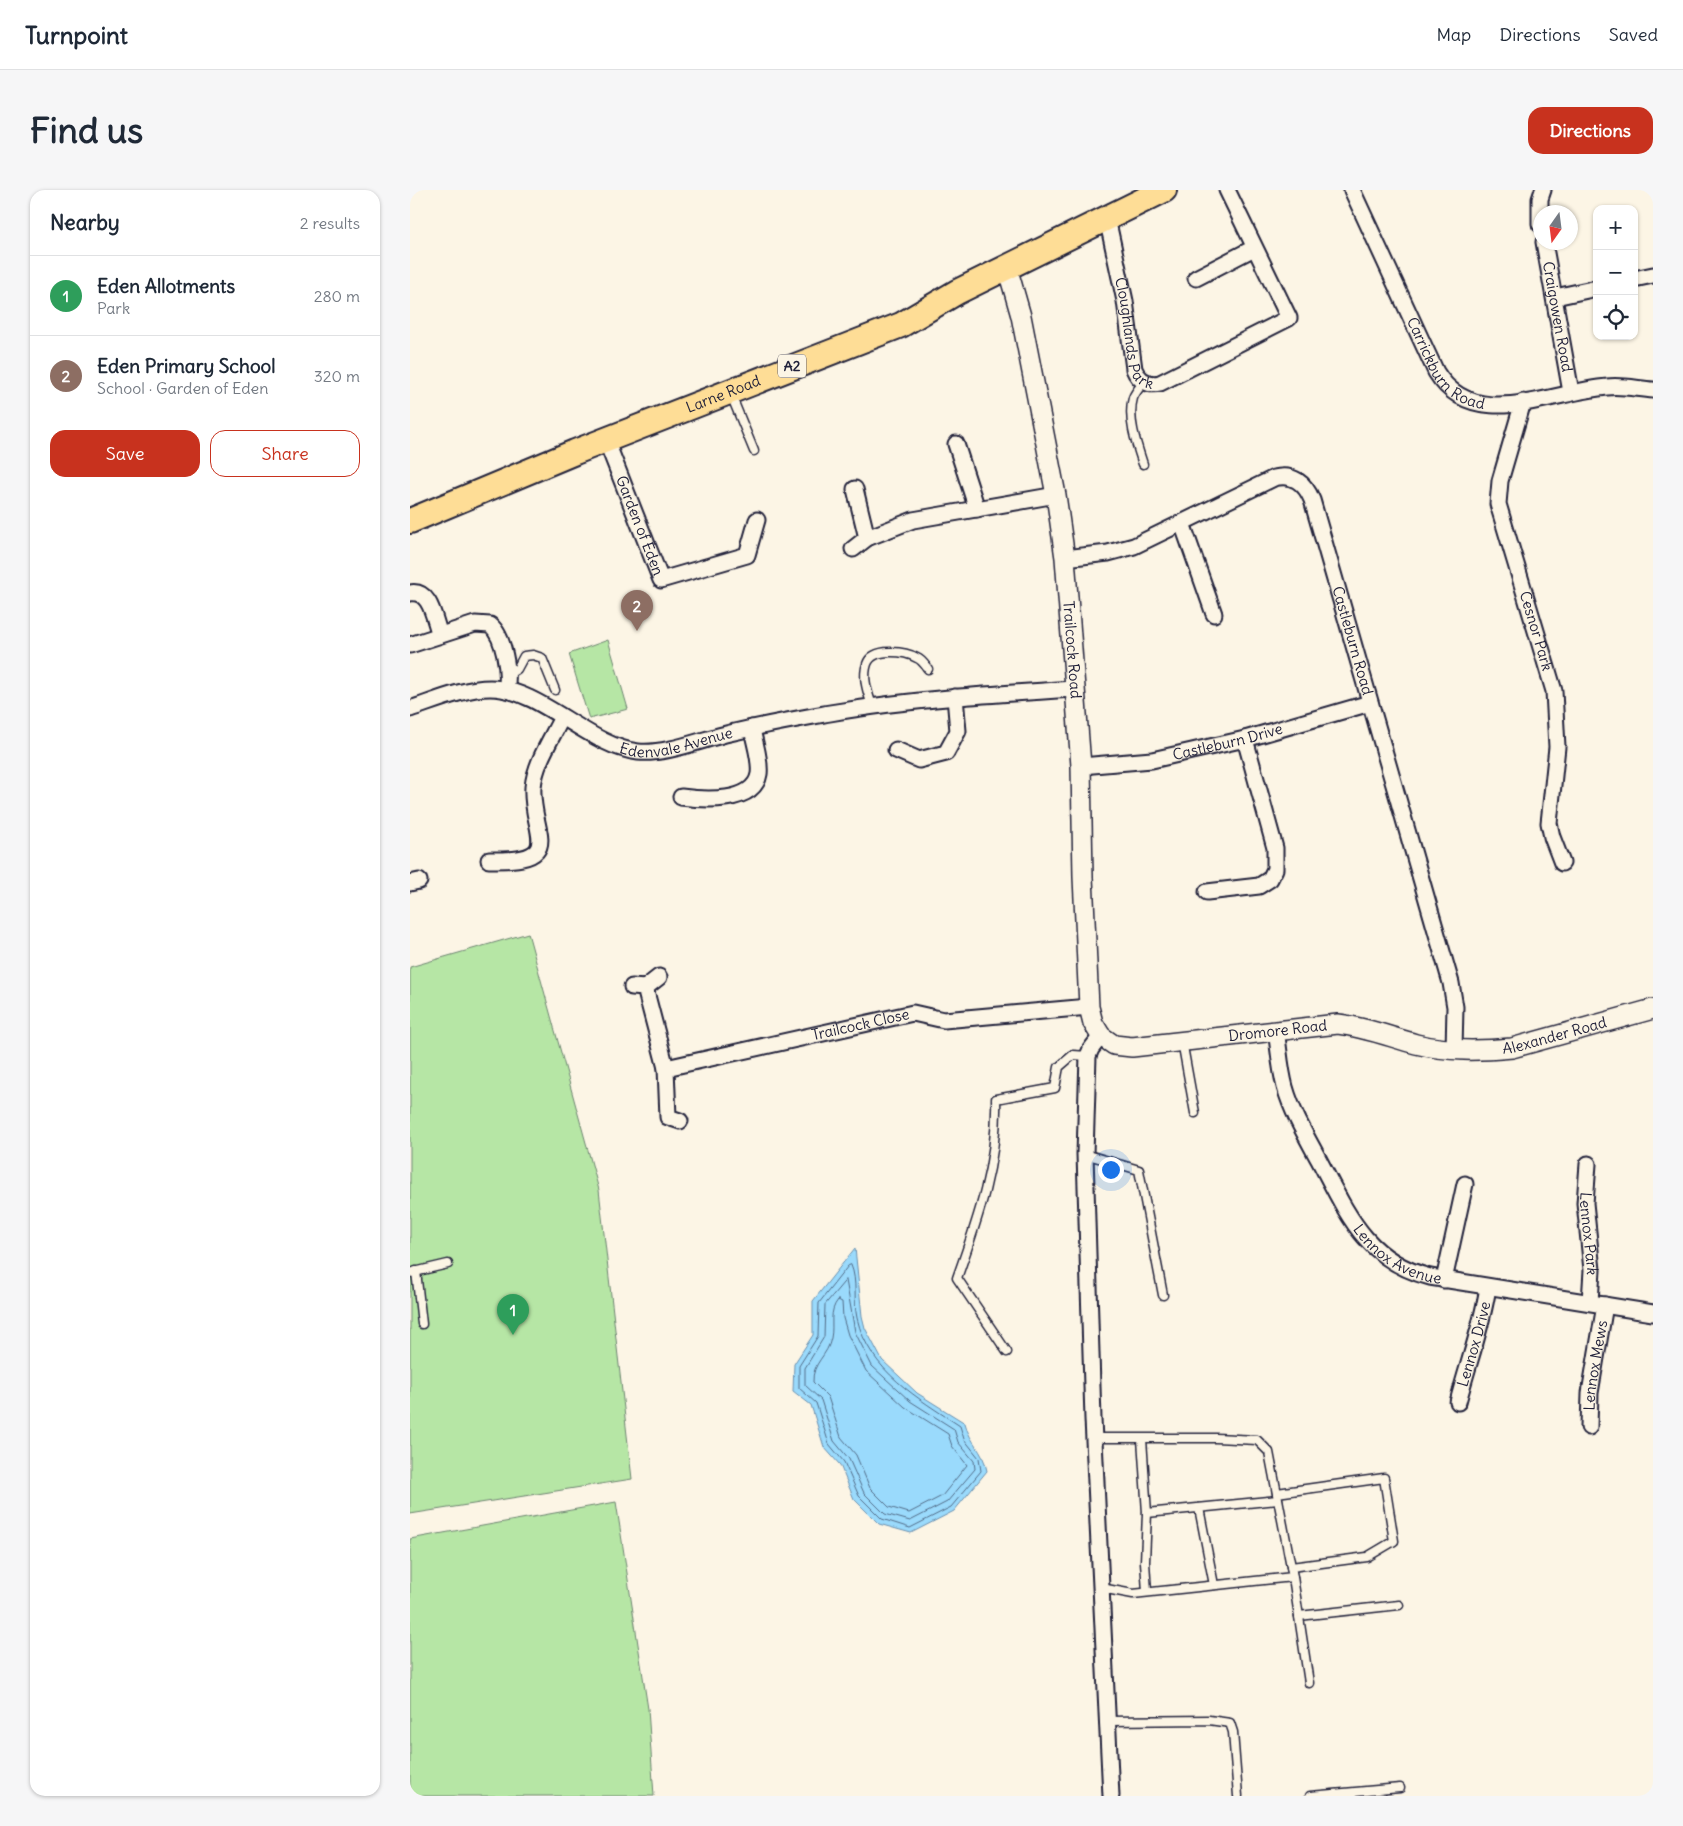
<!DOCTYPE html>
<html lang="en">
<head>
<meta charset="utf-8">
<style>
  :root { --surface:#fff; --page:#f6f6f7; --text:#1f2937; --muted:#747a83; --line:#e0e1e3; --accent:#c8321e }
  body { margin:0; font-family:Delius,sans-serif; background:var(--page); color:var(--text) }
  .controls { position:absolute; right:15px; top:15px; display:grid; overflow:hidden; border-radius:10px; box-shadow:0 1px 4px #0004 }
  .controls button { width:45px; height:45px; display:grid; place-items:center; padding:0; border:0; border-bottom:1px solid var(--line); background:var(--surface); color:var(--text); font:25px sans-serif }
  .compass { position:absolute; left:1123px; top:15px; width:45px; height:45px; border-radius:50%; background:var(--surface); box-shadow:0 1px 4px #0004; rotate:194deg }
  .you { position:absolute; left:700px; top:979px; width:18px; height:18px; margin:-12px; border:4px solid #fff; border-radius:50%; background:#1a73e8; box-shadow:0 0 0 8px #1a73e833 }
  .badge { display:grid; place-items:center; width:32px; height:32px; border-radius:50%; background:var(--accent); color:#fff; font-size:16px; font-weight:700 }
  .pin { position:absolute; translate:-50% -41px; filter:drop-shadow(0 1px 2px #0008) }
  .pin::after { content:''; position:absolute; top:26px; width:18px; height:15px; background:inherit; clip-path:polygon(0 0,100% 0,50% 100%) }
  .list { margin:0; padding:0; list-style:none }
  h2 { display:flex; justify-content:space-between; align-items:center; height:65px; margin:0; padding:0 20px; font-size:21px }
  h2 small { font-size:16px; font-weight:400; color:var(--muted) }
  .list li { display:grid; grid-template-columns:32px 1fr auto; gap:15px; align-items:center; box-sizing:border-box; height:80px; padding:0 20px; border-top:1px solid var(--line) }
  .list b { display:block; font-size:19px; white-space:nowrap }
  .list p { margin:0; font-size:16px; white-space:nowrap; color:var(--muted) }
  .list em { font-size:16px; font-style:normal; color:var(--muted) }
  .actions { display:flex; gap:10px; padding:15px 20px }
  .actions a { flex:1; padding:11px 0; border:1px solid var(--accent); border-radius:15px; text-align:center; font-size:18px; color:var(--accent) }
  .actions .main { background:var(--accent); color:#fff }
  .icon { flex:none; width:28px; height:28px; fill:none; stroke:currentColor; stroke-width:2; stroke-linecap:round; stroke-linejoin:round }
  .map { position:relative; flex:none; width:1243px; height:1606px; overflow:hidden; border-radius:15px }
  header { display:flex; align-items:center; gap:30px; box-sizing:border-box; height:70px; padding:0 25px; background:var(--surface); border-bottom:1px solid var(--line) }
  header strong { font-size:24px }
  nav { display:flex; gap:28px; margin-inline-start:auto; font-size:18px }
  .intro { display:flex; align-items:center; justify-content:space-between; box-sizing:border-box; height:120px; padding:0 30px }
  h1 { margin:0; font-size:35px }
  .button { padding:12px 22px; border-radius:15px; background:var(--accent); color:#fff; font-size:18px; font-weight:700 }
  main { display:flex; gap:30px; padding:0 30px }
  aside { flex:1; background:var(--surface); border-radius:15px; box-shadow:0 1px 4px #0004 }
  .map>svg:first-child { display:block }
  .green { fill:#b6e6a5; stroke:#6c8470 }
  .water { fill:#9adafc; stroke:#6a90af }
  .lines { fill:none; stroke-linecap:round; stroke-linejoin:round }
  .shore { stroke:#526c88; stroke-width:1 }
  .service-casing { stroke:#22223b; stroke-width:11 }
  .minor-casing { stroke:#22223b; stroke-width:19 }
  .tertiary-casing { stroke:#22223b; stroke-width:22 }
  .primary-casing { stroke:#22223b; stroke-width:28 }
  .service { stroke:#fcf5e5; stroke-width:8 }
  .minor { stroke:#fcf5e5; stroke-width:15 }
  .tertiary { stroke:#fcf5e5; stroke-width:19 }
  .primary { stroke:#fedd96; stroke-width:24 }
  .labels { text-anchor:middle; stroke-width:5; stroke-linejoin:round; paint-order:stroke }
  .shield { fill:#fcf5e5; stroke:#63616e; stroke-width:1 }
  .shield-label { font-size:14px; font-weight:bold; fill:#22223b }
  .street-label { font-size:15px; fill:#22223b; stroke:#fcf5e5 }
</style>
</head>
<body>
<header>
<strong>Turnpoint</strong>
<nav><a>Map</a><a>Directions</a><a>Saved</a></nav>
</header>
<div class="intro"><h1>Find us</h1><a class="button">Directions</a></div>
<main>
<aside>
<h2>Nearby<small>2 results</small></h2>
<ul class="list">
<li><span class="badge" style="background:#2e9e5b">1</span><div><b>Eden Allotments</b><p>Park</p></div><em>280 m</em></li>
<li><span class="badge" style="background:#8d6e63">2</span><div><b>Eden Primary School</b><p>School · Garden of Eden</p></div><em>320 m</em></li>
</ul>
<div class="actions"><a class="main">Save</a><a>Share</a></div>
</aside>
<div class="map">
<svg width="1243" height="1606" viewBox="0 0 1243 1606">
  <rect width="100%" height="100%" fill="#fcf5e5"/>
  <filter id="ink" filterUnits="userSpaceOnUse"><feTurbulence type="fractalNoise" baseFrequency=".02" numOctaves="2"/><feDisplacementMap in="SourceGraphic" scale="10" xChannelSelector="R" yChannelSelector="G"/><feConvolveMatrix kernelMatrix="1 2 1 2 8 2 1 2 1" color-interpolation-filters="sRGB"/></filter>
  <g filter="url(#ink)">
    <g class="green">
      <polygon points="198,450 218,519 179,529 159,464"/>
      <polygon points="118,743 189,1000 222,1289 0,1324 0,777"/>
      <polygon points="206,1312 238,1519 244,1606 0,1606 0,1349"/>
    </g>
    <path class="water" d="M445,1058L452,1126L455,1138L472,1170L507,1203L555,1233C560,1254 573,1259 577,1281L544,1321L501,1343L469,1334L444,1309L430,1275L414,1257L401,1215L383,1201L384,1174L403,1145V1111Z"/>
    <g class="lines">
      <g class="shore">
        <path d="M441,1075C448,1091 443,1111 447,1128C459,1181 508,1208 550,1236L554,1249L569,1268L571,1281L541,1317L500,1338L472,1329L449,1306L434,1272L419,1254L406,1213L389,1198V1176L408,1146L409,1113L438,1076Z"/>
        <polygon points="436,1090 445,1142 462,1176 500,1211 544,1239 548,1252 564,1271 565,1279 537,1312 500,1331 475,1324 454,1303 439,1269 424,1251 411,1210 395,1195 395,1178 414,1147 415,1115"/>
        <path d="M428,1110L432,1112L433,1128L438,1145L456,1181L495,1217L538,1244L542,1256L557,1275L532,1306L499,1323L479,1317L460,1298L446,1265L431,1247L418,1207L403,1192C402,1172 418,1166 421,1148C424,1134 418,1122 428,1110Z"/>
      </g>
      <defs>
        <g id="service">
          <polyline points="321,205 344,261"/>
          <path d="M733,274C727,256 717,228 723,208C725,202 730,197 734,192"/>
          <polyline points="99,484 107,479 114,466 123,465 132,468 145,500"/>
          <path d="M462,516C458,503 452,488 457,474C463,457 495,461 507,468C512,470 515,475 518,479"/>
          <polyline points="772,851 785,923"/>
          <polyline points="675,964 729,980 753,1105"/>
          <polyline points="6,1081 12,1134"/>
          <polyline points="0,1083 38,1074"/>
          <path d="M597,1162L547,1088C568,1029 588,972 586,909L645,898L649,877L663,865L678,866"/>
          <polyline points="684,1248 806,1248 847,1250 859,1262 883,1387 723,1404 691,1398"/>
          <polyline points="732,1249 737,1323 735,1372 737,1402"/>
          <polyline points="867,1303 974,1288 984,1351 957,1367 881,1377"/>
          <polyline points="789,1318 804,1395"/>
          <polyline points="737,1323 868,1310"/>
          <polyline points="883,1387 899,1493"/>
          <polyline points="889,1426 989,1415"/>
          <polyline points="697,1531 799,1530 820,1533 823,1542 828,1606"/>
          <polyline points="900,1606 990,1598"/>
        </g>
        <g id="minor">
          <path id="s1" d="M942,0L1026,182C1063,243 1140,202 1197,197C1212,195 1228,199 1243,200"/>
          <path id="s2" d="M697,28L715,111L724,179C729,191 738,196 750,193L879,128L817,0"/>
          <polyline points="1130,34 1130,9 1133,0"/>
          <path id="s3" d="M1134,52L1161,202"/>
          <polyline points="786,88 844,58"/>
          <polyline points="1224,89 1243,85"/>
          <polyline points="1145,107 1187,98"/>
          <path id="s4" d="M1113,212L1090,291L1088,314L1144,501L1147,557L1139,633L1142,647L1152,673"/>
          <path id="s5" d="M196,250L251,390L337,365L347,330"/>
          <polyline points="546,254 567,319"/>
          <polyline points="445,299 457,348"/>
          <polyline points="772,333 804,424"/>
          <polyline points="443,359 457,348 503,330 646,305"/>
          <path id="s6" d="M655,368L698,363L724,356L864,288C883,283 895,293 902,310L1041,793L1045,817L1044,860"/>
          <path d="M0,403C21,399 24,430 30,445"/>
          <path d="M0,455L65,434L80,435C94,446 100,483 96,500"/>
          <path id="s7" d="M0,519C25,511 54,498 80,498C130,498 178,556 228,562C255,565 293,549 320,543C353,535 387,529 420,523C501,509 583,504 665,499"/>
          <polyline points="486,560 509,570 536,563 548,541 545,507"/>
          <path id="s8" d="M671,576L742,570L835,549L960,513"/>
          <path d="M271,607C293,610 344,614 349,584C351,570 344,552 342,538"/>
          <path d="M79,670C159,672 120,643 123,597C125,573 142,548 152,527"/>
          <polyline points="0,693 9,691"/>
          <polyline points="797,702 849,696 860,689 865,679 865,658 835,549"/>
          <polyline points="222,797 235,798 256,878"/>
          <polyline points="235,798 249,787"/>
          <path id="s9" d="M866,840C869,859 870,879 875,897C882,922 896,946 909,970C937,1023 956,1071 1020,1087L1243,1123"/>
          <polyline points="691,846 681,859 678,866 675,964 683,1229 701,1606"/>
          <path id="s10" d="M270,931L258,927L256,878L503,823L534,830L679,817"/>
          <path id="s11" d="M1178,974L1175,1013L1182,1080L1180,1112"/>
          <polyline points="1034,1090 1055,994"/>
          <path id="s12" d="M1048,1212C1058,1173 1072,1137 1078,1097"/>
          <path id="s13" d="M1179,1237L1180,1203L1195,1115"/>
        </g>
        <g id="tertiary">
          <path id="s14" d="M597,77L611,126L646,305L655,368L671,576L673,687L679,817L683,833L691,846L704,855L722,857L928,834C955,837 980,847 1006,854C1038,862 1070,861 1102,858L1243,819"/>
        </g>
        <g id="primary">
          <path id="s15" d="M0,331L165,262L491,135L547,102L754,0"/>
        </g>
      </defs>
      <use href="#service" class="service-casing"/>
      <use href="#minor" class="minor-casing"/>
      <use href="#tertiary" class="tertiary-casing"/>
      <use href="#primary" class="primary-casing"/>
      <use href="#service" class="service"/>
      <use href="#minor" class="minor"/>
      <use href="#tertiary" class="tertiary"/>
      <use href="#primary" class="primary"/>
    </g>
  </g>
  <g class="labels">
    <rect class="shield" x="368" y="164.5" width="28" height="23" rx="4"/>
    <g class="shield-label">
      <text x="382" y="181">A2</text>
    </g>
    <g class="street-label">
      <text dy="5" stroke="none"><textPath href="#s3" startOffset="76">Craigowen Road</textPath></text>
      <text dy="5" stroke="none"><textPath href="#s2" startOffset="120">Cloughlands Park</textPath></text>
      <text dy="5" stroke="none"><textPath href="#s1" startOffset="201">Carrickburn Road</textPath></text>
      <text dy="5" stroke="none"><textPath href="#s15" startOffset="338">Larne Road</textPath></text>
      <text dy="5" stroke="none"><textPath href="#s5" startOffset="92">Garden of Eden</textPath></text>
      <text dy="5" stroke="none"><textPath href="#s4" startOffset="238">Cesnor Park</textPath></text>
      <text dy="5" stroke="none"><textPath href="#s6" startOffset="421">Castleburn Road</textPath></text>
      <text dy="5" stroke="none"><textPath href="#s14" startOffset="389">Trailcock Road</textPath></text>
      <text dy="5" stroke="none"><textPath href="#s7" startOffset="285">Edenvale Avenue</textPath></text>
      <text dy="5" stroke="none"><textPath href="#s8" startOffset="149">Castleburn Drive</textPath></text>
      <text dy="5" stroke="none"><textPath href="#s10" startOffset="261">Trailcock Close</textPath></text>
      <text dy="5" stroke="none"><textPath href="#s14" startOffset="959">Dromore Road</textPath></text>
      <text dy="5" stroke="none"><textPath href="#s14" startOffset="1241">Alexander Road</textPath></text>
      <text dy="5" stroke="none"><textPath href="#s11" startOffset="70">Lennox Park</textPath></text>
      <text dy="5" stroke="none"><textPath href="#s9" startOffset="266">Lennox Avenue</textPath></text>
      <text dy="5" stroke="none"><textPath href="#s12" startOffset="60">Lennox Drive</textPath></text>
      <text dy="5" stroke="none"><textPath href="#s13" startOffset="62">Lennox Mews</textPath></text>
    </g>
  </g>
</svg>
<div class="controls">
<button>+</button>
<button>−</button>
<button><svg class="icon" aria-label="locate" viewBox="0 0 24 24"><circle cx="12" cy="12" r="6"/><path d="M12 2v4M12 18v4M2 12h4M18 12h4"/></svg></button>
</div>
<svg class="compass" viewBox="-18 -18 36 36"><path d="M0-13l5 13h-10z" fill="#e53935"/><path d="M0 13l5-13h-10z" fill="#747a83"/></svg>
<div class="you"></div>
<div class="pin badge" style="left:103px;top:1145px;background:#2e9e5b">1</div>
<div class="pin badge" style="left:227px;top:441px;background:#8d6e63">2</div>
</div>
</main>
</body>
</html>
